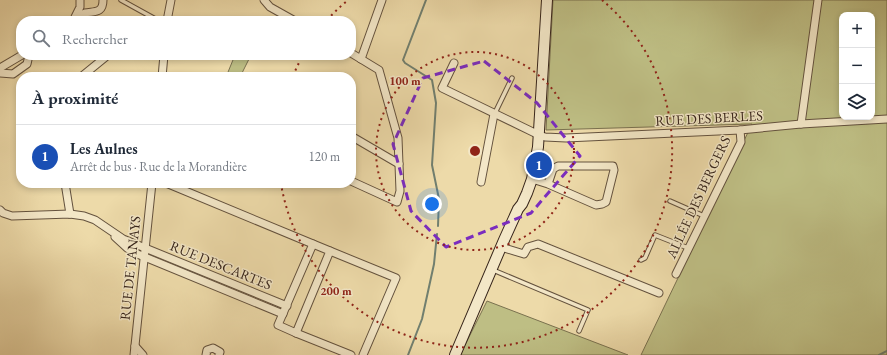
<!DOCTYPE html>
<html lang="fr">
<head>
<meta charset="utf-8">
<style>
  :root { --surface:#fff; --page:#f6f6f7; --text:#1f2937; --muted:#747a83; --line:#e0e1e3; --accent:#8f2418 }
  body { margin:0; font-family:"EB Garamond",serif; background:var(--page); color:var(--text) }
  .controls { position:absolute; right:12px; top:12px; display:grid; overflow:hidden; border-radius:8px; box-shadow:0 2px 6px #0003 }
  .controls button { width:36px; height:36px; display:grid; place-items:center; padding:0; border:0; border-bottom:1px solid var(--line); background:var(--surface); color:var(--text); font:20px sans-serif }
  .you { position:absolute; left:432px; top:204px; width:14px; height:14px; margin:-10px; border:3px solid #fff; border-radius:50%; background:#1a73e8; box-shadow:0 0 0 6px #1a73e833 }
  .badge { display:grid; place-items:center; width:26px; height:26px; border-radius:50%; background:var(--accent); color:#fff; font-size:13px; font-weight:700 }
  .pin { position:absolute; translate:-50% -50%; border:2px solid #fff; box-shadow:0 1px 4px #0006 }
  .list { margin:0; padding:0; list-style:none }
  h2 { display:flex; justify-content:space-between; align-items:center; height:52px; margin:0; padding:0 16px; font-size:17px }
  h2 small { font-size:13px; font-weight:400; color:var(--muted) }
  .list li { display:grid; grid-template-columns:26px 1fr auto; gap:12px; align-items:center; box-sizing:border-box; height:64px; padding:0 16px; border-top:1px solid var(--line) }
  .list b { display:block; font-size:15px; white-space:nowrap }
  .list p { margin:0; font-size:13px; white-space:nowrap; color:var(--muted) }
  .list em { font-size:13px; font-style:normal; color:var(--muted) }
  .icon { flex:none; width:22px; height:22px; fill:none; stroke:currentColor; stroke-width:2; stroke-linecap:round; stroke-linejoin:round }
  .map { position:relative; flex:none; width:887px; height:355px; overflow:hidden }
  .search { position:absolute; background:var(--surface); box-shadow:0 2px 6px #0003; left:16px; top:16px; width:340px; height:44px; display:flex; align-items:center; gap:10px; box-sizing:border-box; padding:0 14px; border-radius:16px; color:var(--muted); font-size:15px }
  .panel { position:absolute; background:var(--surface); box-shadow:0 2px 6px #0003; left:16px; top:72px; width:340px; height:116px; border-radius:16px }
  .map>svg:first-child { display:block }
  .green { fill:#bebe84; stroke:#7a714f; fill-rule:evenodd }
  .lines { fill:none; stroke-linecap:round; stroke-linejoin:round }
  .stream { stroke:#717f6f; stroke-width:2 }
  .lane-casing { stroke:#64523e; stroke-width:5.5 }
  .street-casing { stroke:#64523e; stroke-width:9 }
  .secondary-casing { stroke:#36241a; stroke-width:12 }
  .lane { stroke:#f3e7c7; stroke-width:3.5 }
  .street { stroke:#f3e7c7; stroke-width:7 }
  .secondary { stroke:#f3e7c7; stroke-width:10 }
  .marked { fill:none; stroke:#7b2cbf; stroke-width:3; stroke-dasharray:8 5; stroke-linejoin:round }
  .ring { fill:none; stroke:#8f2418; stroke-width:2; stroke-dasharray:2 4 }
  .labels { text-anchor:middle; stroke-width:3; stroke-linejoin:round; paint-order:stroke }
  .street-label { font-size:14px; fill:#36241a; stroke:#f3e7c7 }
  .centre { fill:#8f2418; stroke:#f3e7c7; stroke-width:2 }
  .ring-label { font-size:12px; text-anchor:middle; font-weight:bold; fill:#8f2418; stroke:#f3e7c7; stroke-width:3; stroke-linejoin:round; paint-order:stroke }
</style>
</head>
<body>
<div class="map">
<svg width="887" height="355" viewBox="0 0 887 355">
  <rect width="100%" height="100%" fill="#eddaa9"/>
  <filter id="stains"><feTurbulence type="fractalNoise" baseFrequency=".005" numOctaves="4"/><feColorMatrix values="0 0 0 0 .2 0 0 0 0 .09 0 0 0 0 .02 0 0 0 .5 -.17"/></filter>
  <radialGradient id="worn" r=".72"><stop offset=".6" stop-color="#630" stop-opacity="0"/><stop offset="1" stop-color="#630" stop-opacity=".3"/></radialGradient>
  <g class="green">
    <path d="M553,0H887V355H641L752,124L546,130ZM842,15H872V117H842Z"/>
    <polygon points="235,55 251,55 242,73 250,77 226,77"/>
    <polygon points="487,301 628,355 460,355"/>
  </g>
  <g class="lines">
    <g class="stream">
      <polyline points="426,0 403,60 405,63 432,80 436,103 432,165 439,199 438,226"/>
      <polyline points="408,355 422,319 434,264 437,234"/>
      <polyline points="879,355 887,351"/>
    </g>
    <defs>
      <g id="lane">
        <polyline points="121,0 159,21"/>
        <polyline points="495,113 512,78"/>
        <polyline points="670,201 704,216"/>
        <polyline points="641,260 645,258 655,235 688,248"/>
        <polyline points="493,270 588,310 579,331"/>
      </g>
      <g id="street">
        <path d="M80,0V7L75,17C79,16 82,14 85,13C94,11 103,14 103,0"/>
        <polyline points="264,0 270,7 295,21"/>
        <polyline points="167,21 171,0"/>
        <polyline points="351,53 379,70 398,138 400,191 397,202 351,181"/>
        <polyline points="361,59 382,0"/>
        <polyline points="454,63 442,88 539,135 545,137 566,138 740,130 801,124 887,119"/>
        <polyline points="0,68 22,55"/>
        <polyline points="0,73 13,74 27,64 29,55"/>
        <polyline points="81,77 108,55"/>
        <polyline points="162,77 164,55"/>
        <polyline points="801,124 818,0"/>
        <polyline points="351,136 399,164"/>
        <polyline points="532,179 548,184 596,205 602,204 606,202 614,170 613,166 558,166 553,169 548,184"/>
        <polyline points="481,182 494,114"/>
        <polyline points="65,183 70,214"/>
        <polyline points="166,183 313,244"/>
        <polyline points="0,210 3,213 12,216 70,214 84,216 95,220 123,239 287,306"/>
        <polyline points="115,237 127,248 135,253 283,314"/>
        <polygon points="313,244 330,251 296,333 278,325"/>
        <polyline points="501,247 524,254 528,247 538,244 659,293"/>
        <polyline points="330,251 396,278 363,355"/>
        <polyline points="676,274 741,142 740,130"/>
        <polyline points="296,333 351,355"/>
        <polyline points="135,346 143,355"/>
        <polyline points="134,355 152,183"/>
        <polyline points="206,355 207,350 213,348 220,352 219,355"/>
      </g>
      <polyline id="secondary" points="455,355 504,240 518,209 522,204 527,193 532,179 538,147 547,0"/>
    </defs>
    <use href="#lane" class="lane-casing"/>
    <use href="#street" class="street-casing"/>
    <use href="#secondary" class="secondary-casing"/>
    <use href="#lane" class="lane"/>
    <use href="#street" class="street"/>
    <use href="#secondary" class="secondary"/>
  </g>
  <path class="marked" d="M484,61L537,103L580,156L531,213L446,247L411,211L393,144L423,78Z"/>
  <g class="ring">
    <circle cx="475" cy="151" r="99"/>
    <path d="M293 76A197 197 0 0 1 303 55M327 20A197 197 0 0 1 348 0M602 0A197 197 0 1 1 281 184"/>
  </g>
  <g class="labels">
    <g class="street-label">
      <text transform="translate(709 118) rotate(-3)" y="5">RUE DES BERLES</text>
      <text transform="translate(698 197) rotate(-65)" y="5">ALLÉE DES BERGERS</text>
      <text transform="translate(221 265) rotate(22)" y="5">RUE DESCARTES</text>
      <text transform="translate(130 268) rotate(-84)" y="5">RUE DE TANAYS</text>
    </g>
  </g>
  <circle cx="475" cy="151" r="6" class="centre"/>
  <g class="ring-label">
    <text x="405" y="85">100 m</text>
    <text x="336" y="295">200 m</text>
  </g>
  <rect width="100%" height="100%" filter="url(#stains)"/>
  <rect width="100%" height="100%" fill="url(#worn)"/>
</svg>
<div class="controls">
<button>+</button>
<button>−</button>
<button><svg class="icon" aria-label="layers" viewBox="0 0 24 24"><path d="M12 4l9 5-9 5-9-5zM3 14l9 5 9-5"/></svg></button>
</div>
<div class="you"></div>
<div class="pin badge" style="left:539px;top:165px;background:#1a4fb4">1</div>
<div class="search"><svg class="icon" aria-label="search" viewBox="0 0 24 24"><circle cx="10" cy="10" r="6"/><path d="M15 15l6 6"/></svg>Rechercher</div>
<section class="panel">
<h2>À proximité<small></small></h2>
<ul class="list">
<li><span class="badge" style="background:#1a4fb4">1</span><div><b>Les Aulnes</b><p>Arrêt de bus · Rue de la Morandière</p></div><em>120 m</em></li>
</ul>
</section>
</div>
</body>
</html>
